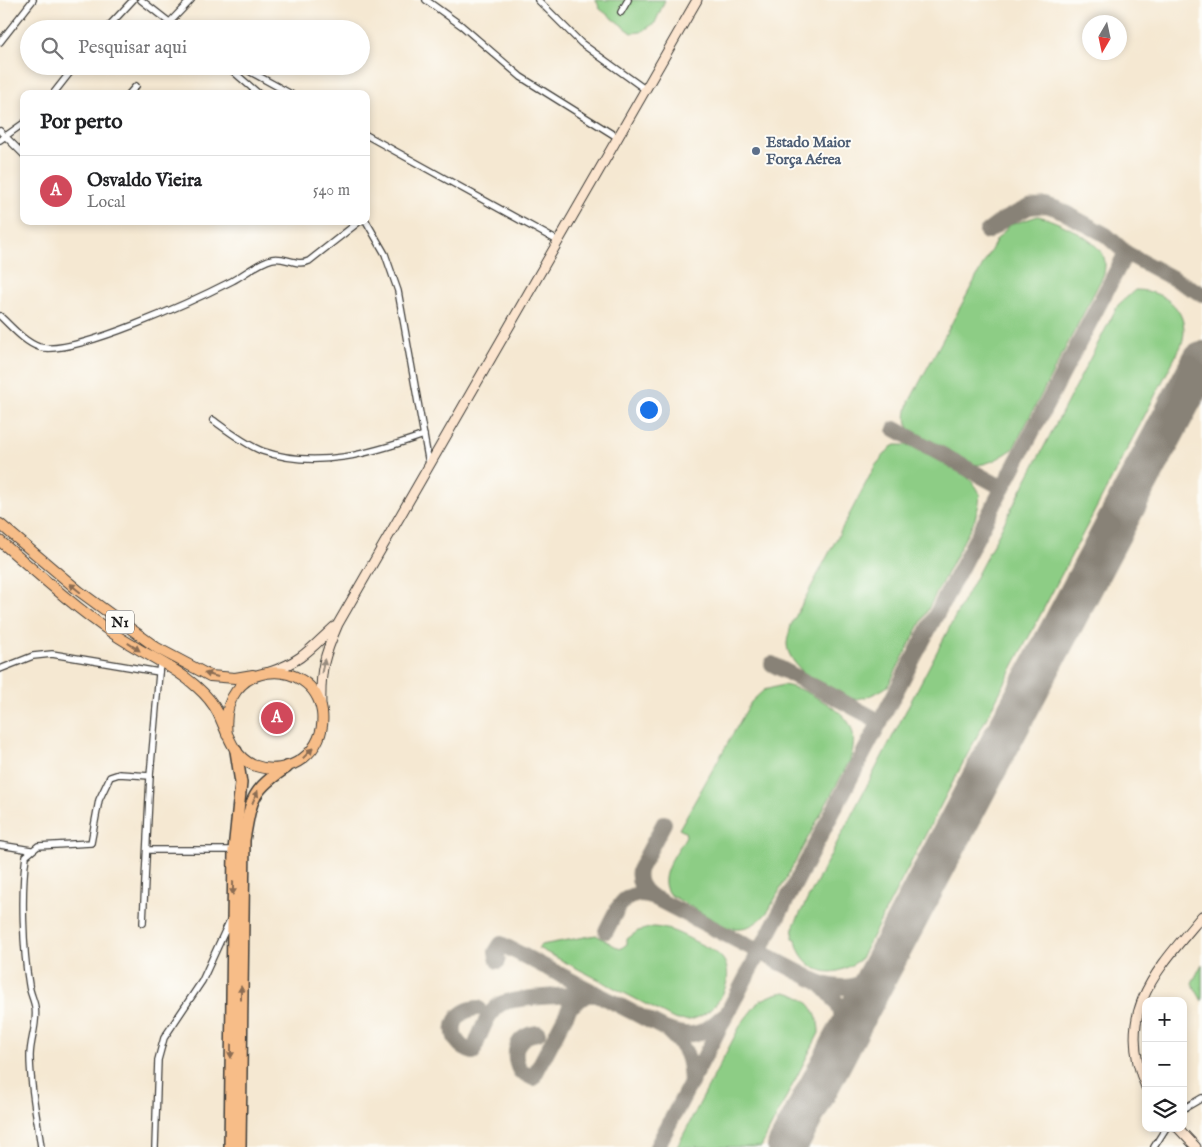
<!DOCTYPE html>
<html lang="pt">
<head>
<meta charset="utf-8">
<style>
  :root { --surface:#fff; --page:#f2f2f2; --text:#202124; --muted:#757577; --line:#e0e0e0; --accent:#d1495b }
  body { margin:0; font-family:"IM FELL English",serif; background:var(--page); color:var(--text) }
  .controls { position:absolute; right:15px; bottom:15px; display:grid; overflow:hidden; border-radius:10px; box-shadow:0 2px 8px #0003 }
  .controls button { width:45px; height:45px; display:grid; place-items:center; padding:0; border:0; border-bottom:1px solid var(--line); background:var(--surface); color:var(--text); font:25px sans-serif }
  .compass { position:absolute; left:1082px; top:15px; width:45px; height:45px; border-radius:50%; background:var(--surface); box-shadow:0 2px 8px #0003; rotate:189deg }
  .you { position:absolute; left:648px; top:409px; width:18px; height:18px; margin:-12px; border:4px solid #fff; border-radius:50%; background:#1a73e8; box-shadow:0 0 0 8px #1a73e833 }
  .badge { display:grid; place-items:center; width:32px; height:32px; border-radius:50%; background:var(--accent); color:#fff; font-size:16px; font-weight:700 }
  .pin { position:absolute; translate:-50% -50%; border:2px solid #fff; box-shadow:0 1px 5px #0006 }
  .list { margin:0; padding:0; list-style:none }
  h2 { display:flex; justify-content:space-between; align-items:center; height:65px; margin:0; padding:0 20px; font-size:21px }
  h2 small { font-size:16px; font-weight:400; color:var(--muted) }
  .list li { display:grid; grid-template-columns:32px 1fr auto; gap:15px; align-items:center; box-sizing:border-box; height:70px; padding:0 20px; border-top:1px solid var(--line) }
  .list b { display:block; font-size:19px; white-space:nowrap }
  .list p { margin:0; font-size:16px; white-space:nowrap; color:var(--muted) }
  .list em { font-size:16px; font-style:normal; color:var(--muted) }
  .icon { flex:none; width:28px; height:28px; fill:none; stroke:currentColor; stroke-width:2; stroke-linecap:round; stroke-linejoin:round }
  .map { position:relative; flex:none; width:1202px; height:1147px; overflow:hidden }
  .search { position:absolute; background:var(--surface); box-shadow:0 2px 8px #0003; left:20px; top:20px; width:350px; height:55px; display:flex; align-items:center; gap:12px; box-sizing:border-box; padding:0 18px; border-radius:28px; color:var(--muted); font-size:19px }
  .panel { position:absolute; background:var(--surface); box-shadow:0 2px 8px #0003; left:20px; top:90px; width:350px; height:135px; border-radius:10px }
  .map>svg:first-child { display:block }
  .green { fill:#8dcd85; stroke:#547450 }
  .lines { fill:none; stroke-linecap:round; stroke-linejoin:round }
  .taxiway { stroke:#888277; stroke-width:16 }
  .runway { stroke:#888277; stroke-width:40 }
  .street-casing { stroke:#3d3b37; stroke-width:8 }
  .secondary-casing { stroke:#3d3b37; stroke-width:11 }
  .primary-casing { stroke:#3d3b37; stroke-width:12 }
  .highway-casing { stroke:#3d3b37; stroke-width:14 }
  .street { stroke:#fff; stroke-width:5.5 }
  .secondary { stroke:#fce5cf; stroke-width:9 }
  .primary { stroke:#f7bd88; stroke-width:10 }
  .highway { stroke:#f7bd88; stroke-width:11 }
  .oneway { fill:#8a6c52 }
  .oneway2 { fill:#978b7e }
  .service-dot { fill:#5c6f8a; stroke:#fdfcf7; stroke-width:2 }
  .labels { text-anchor:middle; stroke-width:4; stroke-linejoin:round; paint-order:stroke }
  .shield { fill:#fdfcf7; stroke:#605f5e; stroke-width:1 }
  .shield-label { font-size:14px; font-weight:bold; fill:#1c1c1c }
  .service-label { font-size:15px; font-weight:bold; fill:#4e5e75; stroke:#fdfcf7; text-anchor:start }
</style>
</head>
<body>
<div class="map">
<svg width="1202" height="1147" viewBox="0 0 1202 1147">
  <rect width="100%" height="100%" fill="#fdfcf7"/>
  <filter id="ink" filterUnits="userSpaceOnUse"><feTurbulence type="fractalNoise" baseFrequency=".02" numOctaves="2"/><feDisplacementMap in="SourceGraphic" scale="10" xChannelSelector="R" yChannelSelector="G"/><feConvolveMatrix kernelMatrix="1 2 1 2 8 2 1 2 1" color-interpolation-filters="sRGB"/></filter>
  <filter id="wash" filterUnits="userSpaceOnUse"><feTurbulence type="fractalNoise" baseFrequency=".0096" numOctaves="4" result="noise"/><feDisplacementMap in="SourceGraphic" scale="20" xChannelSelector="R" yChannelSelector="G"/><feGaussianBlur stdDeviation="1.12" result="paint"/><feColorMatrix in="noise" values="0 0 0 0 0 0 0 0 0 0 0 0 0 0 0 0 0 1.4 0 .05"/><feComposite in="paint" operator="in"/></filter>
  <g filter="url(#wash)">
    <rect width="100%" height="100%" fill="#f5e8d2"/>
    <g class="green">
      <polygon points="596,0 665,0 655,23 641,32 632,33 600,9"/>
      <path d="M1038,216C1056,220 1094,238 1103,255C1106,261 1105,268 1104,274L1013,449C1001,457 989,465 974,465C963,465 915,437 909,428C904,420 907,411 909,402L997,239L1010,225Z"/>
      <path d="M1135,290C1167,290 1193,314 1181,346L860,960C853,964 846,969 838,971C817,976 798,959 796,939L793,938L794,925L1118,305Z"/>
      <path d="M896,445C902,445 910,445 916,447C932,454 973,475 979,492C981,501 977,511 975,519L888,686C877,693 866,699 852,699C831,697 787,667 787,644C787,638 790,631 791,625L875,466L891,447Z"/>
      <path d="M783,685C797,687 807,692 819,699C846,714 861,727 850,760L769,910C757,925 746,931 726,927L669,894C656,876 677,853 686,836L685,832L679,829L751,702L764,690Z"/>
      <path d="M653,927C670,928 681,934 696,942C704,946 716,951 722,958C741,982 708,1029 674,1019L538,948L541,945L596,935L620,949L627,944V939L638,931Z"/>
      <polygon points="1202,964 1202,1001 1192,983"/>
      <path d="M785,992C807,996 819,1011 819,1033L761,1147H677L741,1024L759,1001L775,994Z"/>
    </g>
    <g class="lines">
      <g class="taxiway">
        <polyline points="987,232 1003,220 1029,207 1046,205 1058,209 1106,235 1126,253 1202,294"/>
        <polyline points="895,429 1003,488"/>
        <polyline points="772,664 881,722"/>
        <path d="M664,823L639,870C637,881 641,888 649,895L818,982C842,1003 846,1015 840,1046"/>
        <path d="M606,931C617,911 621,890 649,895"/>
        <path d="M498,961L496,952L501,944L665,1029C691,1039 703,1035 723,1016"/>
        <path d="M818,982C854,995 867,983 888,955"/>
        <path d="M478,1008C448,1010 445,1044 473,1052C479,1038 486,1014 499,1005C509,997 585,994 599,995"/>
        <path d="M668,1031C687,1049 690,1057 691,1083"/>
        <path d="M538,1033C516,1035 511,1053 520,1071L533,1078L570,1007L586,995"/>
        <polyline points="657,1147 1126,253"/>
      </g>
      <polyline class="runway" points="787,1147 1202,361"/>
    </g>
  </g>
  <g filter="url(#ink)">
    <g class="lines">
      <defs>
        <g id="street">
          <polyline points="141,0 178,29"/>
          <polyline points="426,0 462,26 521,77 617,137"/>
          <polyline points="538,0 581,43 646,90"/>
          <polyline points="621,12 628,0"/>
          <polyline points="170,22 191,0"/>
          <polyline points="106,29 133,0"/>
          <polyline points="0,42 33,0"/>
          <polyline points="227,66 259,94"/>
          <polyline points="240,66 291,94"/>
          <polyline points="53,94 75,66"/>
          <polyline points="129,94 136,86"/>
          <polyline points="0,131 24,155"/>
          <polyline points="366,135 558,241"/>
          <polyline points="0,140 24,123"/>
          <polyline points="366,221 385,254 398,291 429,464"/>
          <path d="M0,316C11,326 24,342 39,347C73,357 197,299 232,281C244,275 259,262 272,259C285,256 296,267 309,261L360,221"/>
          <path d="M213,420C228,431 245,444 262,451C317,470 372,453 424,435"/>
          <polyline points="0,669 33,656 52,654 159,672"/>
          <polyline points="0,845 31,850"/>
          <polyline points="148,850 234,850"/>
          <polyline points="143,923 150,776 160,662"/>
          <polyline points="1183,1109 1202,1098"/>
          <path d="M41,1147C37,1117 30,1087 30,1056C30,1040 38,1023 35,1007C34,1000 30,993 29,985C23,950 21,891 26,856L38,846L91,843L99,800L110,777L119,774L150,776"/>
          <polyline points="155,1147 158,1060 164,1038 202,981 230,920"/>
          <polyline points="1154,1147 1166,1128"/>
        </g>
        <g id="secondary">
          <path d="M270,672C302,661 310,649 334,627"/>
          <path d="M321,705C320,670 324,656 338,624L697,0"/>
          <path d="M1146,1087C1114,1012 1157,970 1202,916"/>
          <polyline points="1178,1128 1196,1147"/>
        </g>
        <g id="primary">
          <polyline points="0,524 79,591 157,648 210,676 235,678 253,675"/>
          <path d="M0,541C37,573 73,606 114,634C140,652 173,665 197,687C205,694 213,703 218,713C227,731 232,756 253,765C289,779 327,751 322,712C313,654 217,658 227,735"/>
        </g>
        <g id="highway">
          <polyline points="230,1147 234,850 241,783 236,751"/>
          <path d="M240,1147L244,840C251,800 251,790 287,767"/>
        </g>
      </defs>
      <use href="#street" class="street-casing"/>
      <use href="#secondary" class="secondary-casing"/>
      <use href="#primary" class="primary-casing"/>
      <use href="#highway" class="highway-casing"/>
      <use href="#street" class="street"/>
      <use href="#secondary" class="secondary"/>
      <use href="#primary" class="primary"/>
      <use href="#highway" class="highway"/>
    </g>
    <defs><path id="oneway-solid" d="M-6-.8H1V-3.2L6.5 0L1 3.2V.8H-6Z" transform="scale(1.25)"/></defs>
    <g class="oneway">
      <use href="#oneway-solid" transform="translate(75 588) rotate(-141)"/>
      <use href="#oneway-solid" transform="translate(134 647) rotate(33)"/>
      <use href="#oneway-solid" transform="translate(211 675) rotate(-165)"/>
      <use href="#oneway-solid" transform="translate(308 753) rotate(-46)"/>
      <use href="#oneway-solid" transform="translate(255 797) rotate(-67)"/>
      <use href="#oneway-solid" transform="translate(233 888) rotate(91)"/>
      <use href="#oneway-solid" transform="translate(241 993) rotate(-90)"/>
      <use href="#oneway-solid" transform="translate(231 1051) rotate(90)"/>
    </g>
    <use class="oneway2" href="#oneway-solid" transform="translate(323 666) rotate(-78)"/>
  </g>
  <circle class="service-dot" cx="756" cy="151" r="5"/>
  <g class="labels">
    <rect class="shield" x="106" y="610.5" width="28" height="23" rx="4"/>
    <g class="shield-label">
      <text x="120" y="627">N1</text>
    </g>
    <g class="service-label">
      <text x="766" y="147">Estado Maior<tspan x="766" dy="17">Força Aérea</tspan></text>
    </g>
  </g>
</svg>
<div class="controls">
<button>+</button>
<button>−</button>
<button><svg class="icon" aria-label="layers" viewBox="0 0 24 24"><path d="M12 4l9 5-9 5-9-5zM3 14l9 5 9-5"/></svg></button>
</div>
<svg class="compass" viewBox="-18 -18 36 36"><path d="M0-13l5 13h-10z" fill="#e53935"/><path d="M0 13l5-13h-10z" fill="#757577"/></svg>
<div class="you"></div>
<div class="pin badge" style="left:277px;top:718px">A</div>
<div class="search"><svg class="icon" aria-label="search" viewBox="0 0 24 24"><circle cx="10" cy="10" r="6"/><path d="M15 15l6 6"/></svg>Pesquisar aqui</div>
<section class="panel">
<h2>Por perto<small></small></h2>
<ul class="list">
<li><span class="badge">A</span><div><b>Osvaldo Vieira</b><p>Local</p></div><em>540 m</em></li>
</ul>
</section>
</div>
</body>
</html>
